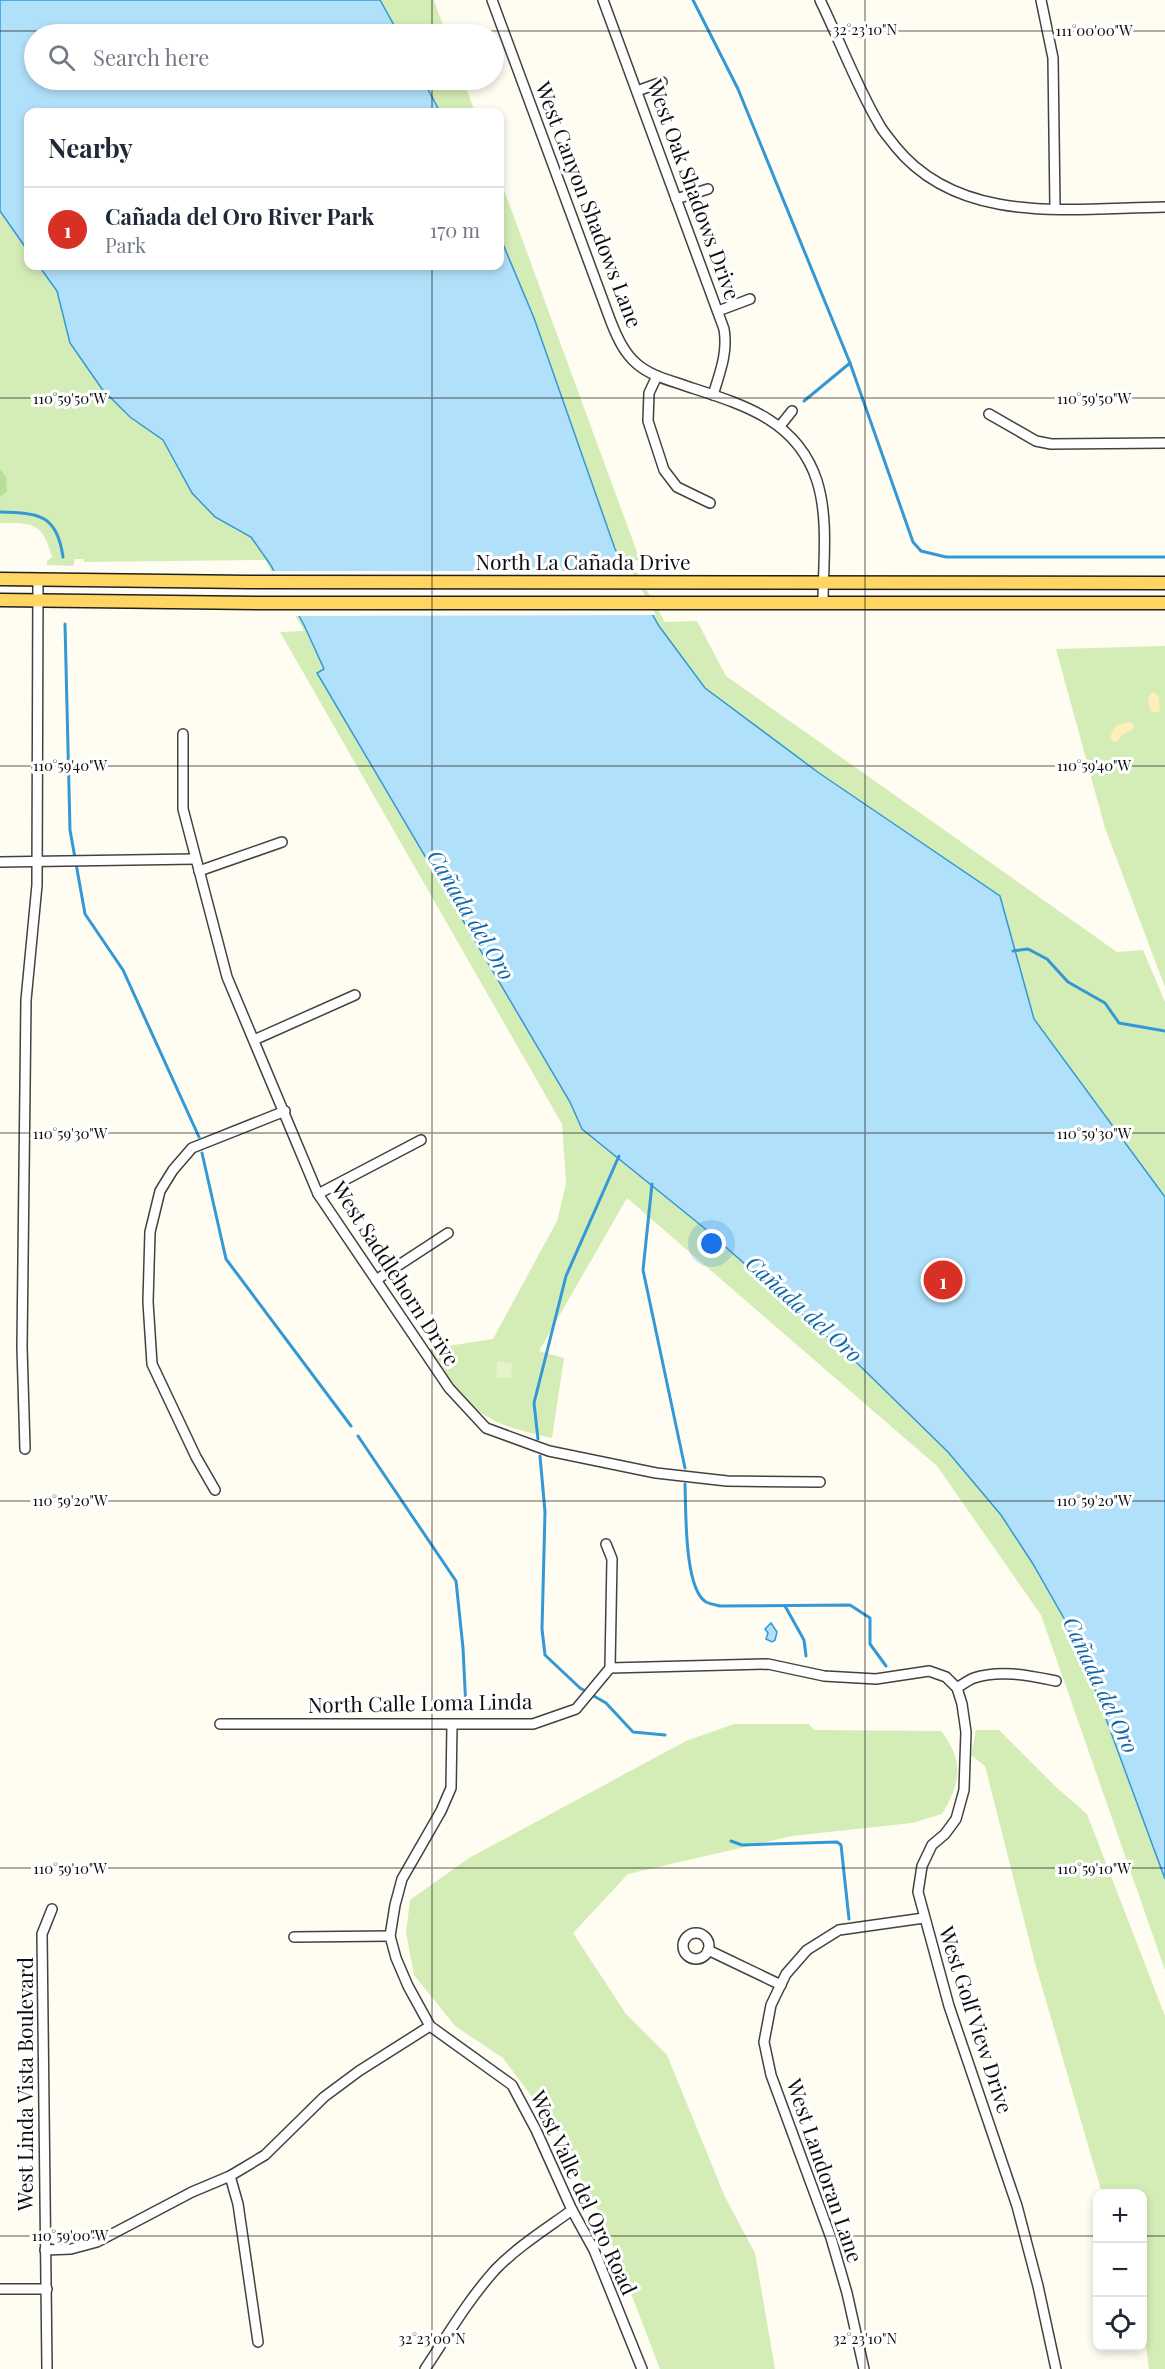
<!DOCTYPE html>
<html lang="en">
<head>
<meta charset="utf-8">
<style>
  :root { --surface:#fff; --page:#f6f6f7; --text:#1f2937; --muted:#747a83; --line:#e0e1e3; --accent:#d93025 }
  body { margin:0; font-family:"Playfair Display",serif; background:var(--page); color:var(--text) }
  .controls { position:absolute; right:18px; bottom:18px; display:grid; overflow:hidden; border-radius:12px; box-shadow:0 3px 9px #0003 }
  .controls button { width:54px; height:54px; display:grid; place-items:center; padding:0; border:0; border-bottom:2px solid var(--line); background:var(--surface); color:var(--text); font:30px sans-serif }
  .you { position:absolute; left:712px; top:1244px; width:21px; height:21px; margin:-15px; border:4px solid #fff; border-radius:50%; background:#1a73e8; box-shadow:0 0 0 9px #1a73e833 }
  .badge { display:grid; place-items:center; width:39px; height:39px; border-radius:50%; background:var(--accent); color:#fff; font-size:20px; font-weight:700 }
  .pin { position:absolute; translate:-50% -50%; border:3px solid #fff; box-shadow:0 2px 6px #0006 }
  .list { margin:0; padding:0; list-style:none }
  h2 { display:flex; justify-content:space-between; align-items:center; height:78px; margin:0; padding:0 24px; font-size:26px }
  h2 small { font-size:20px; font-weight:400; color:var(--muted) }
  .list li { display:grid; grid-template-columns:39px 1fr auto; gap:18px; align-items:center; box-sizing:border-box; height:84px; padding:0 24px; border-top:2px solid var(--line) }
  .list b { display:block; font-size:22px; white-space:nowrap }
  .list p { margin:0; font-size:20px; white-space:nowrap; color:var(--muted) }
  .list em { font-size:20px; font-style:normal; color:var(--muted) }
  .icon { flex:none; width:33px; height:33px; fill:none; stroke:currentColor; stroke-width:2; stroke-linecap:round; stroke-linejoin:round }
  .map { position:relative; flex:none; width:1165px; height:2369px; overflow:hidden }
  .search { position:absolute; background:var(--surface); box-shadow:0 3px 9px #0003; left:24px; top:24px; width:480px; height:66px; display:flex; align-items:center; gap:15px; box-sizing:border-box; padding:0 21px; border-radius:33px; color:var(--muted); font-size:22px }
  .panel { position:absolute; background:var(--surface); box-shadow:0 3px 9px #0003; left:24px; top:108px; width:480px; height:162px; border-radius:12px }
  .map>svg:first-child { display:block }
  .green { fill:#d4edb7 }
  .forest { fill:#b7df95 }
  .sand { fill:#feeeb9 }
  .pitch { fill:#e5f3c9 }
  .water { fill:#b1e0fa; stroke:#3398d6; stroke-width:1.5 }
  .pier { fill:#fffcf1 }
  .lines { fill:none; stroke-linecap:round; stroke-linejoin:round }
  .stream { stroke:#3398d6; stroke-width:3 }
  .minor-casing { stroke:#424242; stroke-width:12 }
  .major-casing { stroke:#202020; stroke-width:15 }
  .minor { stroke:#fff; stroke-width:9 }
  .major { stroke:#ffd661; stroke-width:12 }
  .ticks { fill:none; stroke:#0f0f0f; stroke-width:1.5; stroke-opacity:0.45 }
  .labels { text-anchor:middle; stroke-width:6; stroke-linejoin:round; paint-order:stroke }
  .street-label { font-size:21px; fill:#0f0f0f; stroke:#fff }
  .water-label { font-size:22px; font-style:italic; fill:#0f69aa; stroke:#fff }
  .ticks-label { font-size:15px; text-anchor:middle; fill:#0f0f0f; stroke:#fff; stroke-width:6; stroke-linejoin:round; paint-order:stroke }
</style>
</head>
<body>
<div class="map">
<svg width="1165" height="2369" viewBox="0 0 1165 2369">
  <rect width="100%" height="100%" fill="#fffcf1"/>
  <g class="green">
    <path d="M0,0H434L446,34H34V80H463L475,112H28V266H500V179L637,552L641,560L630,561L665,622L697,621L726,676L1117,952L1143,950L1165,1002V1970L1041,1615L937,1466L627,1198L539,1351L564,1358L552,1438C529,1433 506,1428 486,1416C465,1404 442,1370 428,1349L493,1339L557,1221L566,1184L562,1124L280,632L304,631L265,560L84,562V559H75L73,566L47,565V561L52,557C42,522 34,523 0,523Z"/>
    <polygon points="1165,646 1165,987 1105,828 1056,649"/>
    <path d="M734,1724H809L814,1730L941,1731C964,1760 961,1783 942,1814L912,1823L792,1836L628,1874L573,1933L626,2014L667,2055L725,2197L755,2253L775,2369H660L602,2218L550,2121L503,2058L455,2026L414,1975L406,1933L410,1900L469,1858L686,1741Z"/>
    <polygon points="976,1730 999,1730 1055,1786 1087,1814 1165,2016 1165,2369 1149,2369 1143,2324 1142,2194 1102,2193 1035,1963 985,1766 971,1755"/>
  </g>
  <polygon class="forest" points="0,469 6,477 7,491 0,497"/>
  <g class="sand">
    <polygon points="1152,692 1156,693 1159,698 1160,711 1158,712 1153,712 1150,709 1148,697"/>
    <polygon points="1129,722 1134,725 1133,730 1123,734 1117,742 1112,741 1110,737 1115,726"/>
  </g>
  <polygon class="pitch" points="497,1361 512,1363 511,1378 496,1378"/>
  <g class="water">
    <polygon points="0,0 380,0 399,34 34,34 34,80 423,80 440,112 28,112 28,251 0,211"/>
    <polygon points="500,237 534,318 615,549 659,626 705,688 819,773 1000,896 1034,1019 1165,1197 1165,1879 1078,1643 1033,1564 1001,1515 948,1452 857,1363 703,1227 582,1129 570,1102 317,673 324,669 304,625 270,564 251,537 215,517 192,493 163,440 130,417 102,389 70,343 57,291 39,266 500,266"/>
    <polygon points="771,1623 777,1632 775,1640 772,1642 766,1639 768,1633 765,1629"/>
  </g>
  <polygon class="pier" points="271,571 631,571 656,615 295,616"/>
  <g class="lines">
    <g class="stream">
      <polyline points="693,0 738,89 850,363 913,542 921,551 946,557 1165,557"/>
      <polyline points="804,401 850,363"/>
      <path d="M0,512C39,513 57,514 63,557"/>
      <polyline points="65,624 70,830 85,914 123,970 199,1137"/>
      <polyline points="1013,951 1028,949 1047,959 1068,982 1105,1003 1119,1023 1165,1031"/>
      <polyline points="202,1153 226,1259 351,1426"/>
      <polyline points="652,1184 643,1270 685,1468"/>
      <polyline points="358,1436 456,1581 463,1648 466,1709"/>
      <polyline points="538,1439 534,1403 566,1276 619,1156"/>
      <polyline points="540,1456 545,1512 542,1629 545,1655 580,1688 606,1703 633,1732 665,1735"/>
      <path d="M685,1484C686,1509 684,1589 706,1602C710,1604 716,1605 720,1606L850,1605L870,1618V1644L886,1666"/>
      <polyline points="785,1606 804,1640 806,1656"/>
      <polyline points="731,1841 742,1845 837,1842 841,1845 849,1919"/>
    </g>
    <defs>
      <g id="minor">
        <path d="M492,0L611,322C617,337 624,353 637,364C651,376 669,380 686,386C741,404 797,419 817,481C829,519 823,564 823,603"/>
        <path d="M603,0L724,329C728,353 720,372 713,395"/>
        <path d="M820,0C840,41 856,85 879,124C883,132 890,139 895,146C960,227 1073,208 1165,207"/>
        <polyline points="1041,0 1053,58 1055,208"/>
        <polyline points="637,91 662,82"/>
        <polyline points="676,199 708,189"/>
        <polyline points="718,311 750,299"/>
        <polyline points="657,376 649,393 648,421 664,470 677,487 710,503"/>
        <polyline points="989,414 1036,441 1051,444 1165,443"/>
        <polyline points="780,426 792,411"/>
        <polyline points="183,734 183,809 227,977 318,1194 449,1388 486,1428 549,1451 656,1473 727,1481 820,1482"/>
        <polyline points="0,862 195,859"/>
        <polyline points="199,871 282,842"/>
        <polyline points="254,1040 355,995"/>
        <polyline points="318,1194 421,1140"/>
        <polyline points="376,1280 448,1233"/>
        <polyline points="25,1449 22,1347 26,1000 37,885 38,580"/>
        <polyline points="215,1490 196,1457 152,1364 148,1302 150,1232 160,1191 173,1170 192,1148 285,1111"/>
        <polyline points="606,1544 612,1559 610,1668"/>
        <path d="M957,1688C962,1685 968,1680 974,1678C1000,1669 1031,1676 1056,1681"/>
        <polyline points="220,1724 533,1724 576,1709 610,1668 768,1664 824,1676 876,1679 929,1671 946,1677 957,1688 962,1704 966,1732 964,1790 956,1819 945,1834 932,1845 922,1866 918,1892 949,2006 1017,2206 1038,2286 1056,2369"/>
        <polyline points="452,1725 451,1788 441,1811 402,1879 395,1905 390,1936 396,1958 408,1986 430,2026 512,2085 536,2130 572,2210 594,2250 642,2369"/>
        <circle cx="696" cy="1946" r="13"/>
        <polyline points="294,1937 390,1936"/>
        <polyline points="708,1950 781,1985"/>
        <polyline points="230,2176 238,2204 258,2342"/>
        <polyline points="45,2250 71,2249 97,2242 192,2192 230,2176 265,2155 324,2097 359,2071 430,2026"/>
        <polyline points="0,2289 47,2289"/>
        <polyline points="47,2369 42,1934 52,1909"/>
        <path d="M425,2369C447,2336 468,2300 495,2270C517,2247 546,2229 572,2210"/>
        <polyline points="864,2369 847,2293 831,2238 771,2075 764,2042 771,2005 786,1974 807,1950 839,1930 924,1918"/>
      </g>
      <g id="major">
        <polyline points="0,579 249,582 1165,583"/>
        <polyline points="0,600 261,603 1165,603"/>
      </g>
    </defs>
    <use href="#minor" class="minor-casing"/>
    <use href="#major" class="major-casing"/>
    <use href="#minor" class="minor"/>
    <use href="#major" class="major"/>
  </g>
  <path class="ticks" d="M432,0V34M865,0V2369M0,31H1165M432,80V112M432,266V2369M0,398H1165M0,766H1165M0,1133H1165M0,1501H1165M0,1868H1165M0,2236H1098M1142,2236H1165"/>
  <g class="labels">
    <g class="street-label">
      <text transform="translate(693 190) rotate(70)" y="7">West Oak Shadows Drive</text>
      <text transform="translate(588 205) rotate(69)" y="7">West Canyon Shadows Lane</text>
      <text x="583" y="570">North La Cañada Drive</text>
      <text transform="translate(395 1274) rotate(57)" y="7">West Saddlehorn Drive</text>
      <text transform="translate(420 1704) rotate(-1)" y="7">North Calle Loma Linda</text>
      <text transform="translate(975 2020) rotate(72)" y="7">West Golf View Drive</text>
      <text transform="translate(26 2084) rotate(-90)" y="7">West Linda Vista Boulevard</text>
      <text transform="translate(824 2171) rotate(71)" y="7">West Landoran Lane</text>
      <text transform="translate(583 2193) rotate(65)" y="7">West Valle del Oro Road</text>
    </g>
    <g class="water-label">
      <text transform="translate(471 915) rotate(59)" y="8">Cañada del Oro</text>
      <text transform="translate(804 1309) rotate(42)" y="8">Cañada del Oro</text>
      <text transform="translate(1101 1685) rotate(65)" y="8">Cañada del Oro</text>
    </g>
  </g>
  <g class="ticks-label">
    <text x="865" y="35">32°23'10"N</text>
    <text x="1094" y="36">111°00'00"W</text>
    <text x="70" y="404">110°59'50"W</text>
    <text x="1094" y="404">110°59'50"W</text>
    <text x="70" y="771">110°59'40"W</text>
    <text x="1094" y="771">110°59'40"W</text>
    <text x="1094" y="1139">110°59'30"W</text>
    <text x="70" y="1139">110°59'30"W</text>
    <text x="70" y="1506">110°59'20"W</text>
    <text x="1094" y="1506">110°59'20"W</text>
    <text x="1094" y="1874">110°59'10"W</text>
    <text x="70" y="1874">110°59'10"W</text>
    <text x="70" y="2241">110°59'00"W</text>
    <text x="432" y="2344">32°23'00"N</text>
    <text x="865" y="2344">32°23'10"N</text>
  </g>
</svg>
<div class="controls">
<button>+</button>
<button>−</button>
<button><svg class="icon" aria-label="locate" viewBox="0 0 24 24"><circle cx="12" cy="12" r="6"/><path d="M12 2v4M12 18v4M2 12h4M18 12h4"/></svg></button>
</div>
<div class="you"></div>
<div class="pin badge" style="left:943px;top:1280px">1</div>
<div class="search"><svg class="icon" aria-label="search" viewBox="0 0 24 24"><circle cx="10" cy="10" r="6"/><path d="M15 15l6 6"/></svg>Search here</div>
<section class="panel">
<h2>Nearby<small></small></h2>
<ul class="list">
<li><span class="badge">1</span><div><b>Cañada del Oro River Park</b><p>Park</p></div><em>170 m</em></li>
</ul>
</section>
</div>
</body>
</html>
